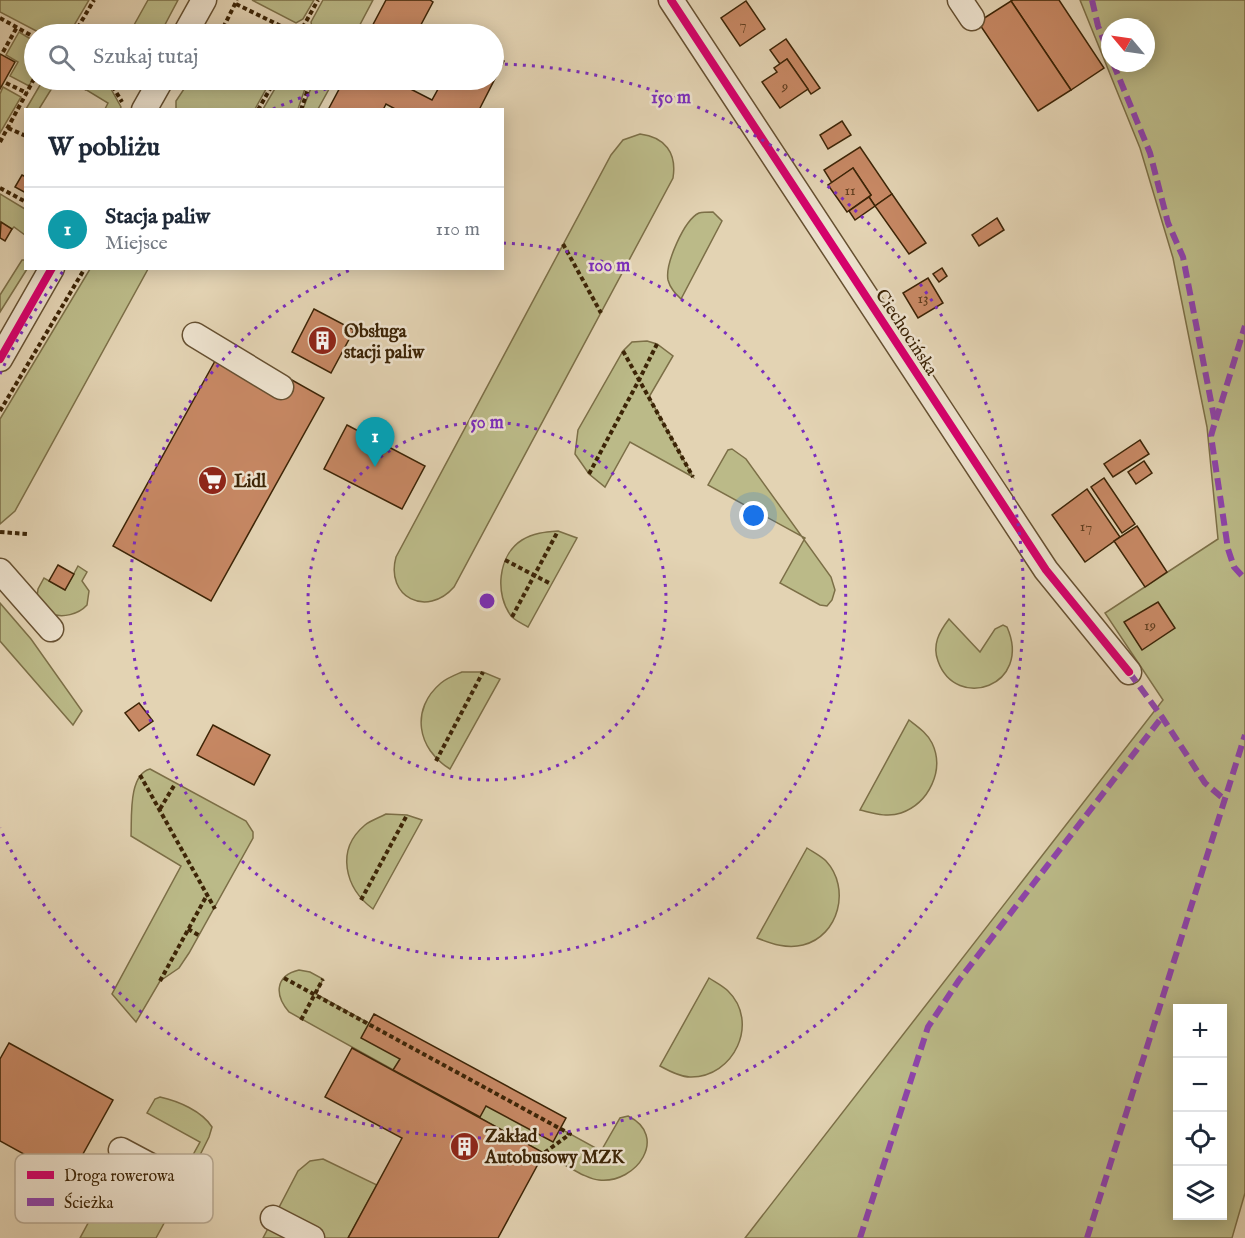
<!DOCTYPE html>
<html lang="pl">
<head>
<meta charset="utf-8">
<style>
  :root { --surface:#fff; --page:#f2f2f3; --text:#1f2937; --muted:#747a83; --line:#e0e1e3; --accent:#8f2418 }
  body { margin:0; font-family:"IM FELL English",serif; background:var(--page); color:var(--text) }
  .controls { position:absolute; right:18px; bottom:18px; display:grid; overflow:hidden; border-radius:0px; box-shadow:0 3px 15px #0003 }
  .controls button { width:54px; height:54px; display:grid; place-items:center; padding:0; border:0; border-bottom:2px solid var(--line); background:var(--surface); color:var(--text); font:30px sans-serif }
  .compass { position:absolute; left:1101px; top:18px; width:54px; height:54px; border-radius:50%; background:var(--surface); box-shadow:0 3px 15px #0003; rotate:299deg }
  .you { position:absolute; left:754px; top:516px; width:21px; height:21px; margin:-15px; border:4px solid #fff; border-radius:50%; background:#1a73e8; box-shadow:0 0 0 9px #1a73e833 }
  .badge { display:grid; place-items:center; width:39px; height:39px; border-radius:50%; background:var(--accent); color:#fff; font-size:20px; font-weight:700 }
  .pin { position:absolute; translate:-50% -50px; filter:drop-shadow(0 2px 3px #0008) }
  .pin::after { content:''; position:absolute; top:32px; width:21px; height:18px; background:inherit; clip-path:polygon(0 0,100% 0,50% 100%) }
  .list { margin:0; padding:0; list-style:none }
  h2 { display:flex; justify-content:space-between; align-items:center; height:78px; margin:0; padding:0 24px; font-size:26px }
  h2 small { font-size:20px; font-weight:400; color:var(--muted) }
  .list li { display:grid; grid-template-columns:39px 1fr auto; gap:18px; align-items:center; box-sizing:border-box; height:84px; padding:0 24px; border-top:2px solid var(--line) }
  .list b { display:block; font-size:22px; white-space:nowrap }
  .list p { margin:0; font-size:20px; white-space:nowrap; color:var(--muted) }
  .list em { font-size:20px; font-style:normal; color:var(--muted) }
  .icon { flex:none; width:33px; height:33px; fill:none; stroke:currentColor; stroke-width:2; stroke-linecap:round; stroke-linejoin:round }
  .map { position:relative; flex:none; width:1245px; height:1238px; overflow:hidden }
  .search { position:absolute; background:var(--surface); box-shadow:0 3px 15px #0003; left:24px; top:24px; width:480px; height:66px; display:flex; align-items:center; gap:15px; box-sizing:border-box; padding:0 21px; border-radius:33px; color:var(--muted); font-size:22px }
  .panel { position:absolute; background:var(--surface); box-shadow:0 3px 15px #0003; left:24px; top:108px; width:480px; height:162px; border-radius:0px }
  .map>svg:first-child { display:block }
  .green { fill:#bbba88; stroke:#7c6f47; stroke-width:1.5; fill-rule:evenodd }
  .building { fill:#c78864; stroke:#3c2406; stroke-width:1.5 }
  .lines { fill:none; stroke-linecap:round; stroke-linejoin:round }
  .minor-casing { stroke:#665031; stroke-width:27 }
  .path { stroke:#3c2406; stroke-width:4; stroke-dasharray:4.5 3; stroke-linecap:butt }
  .minor { stroke:#ede2ce; stroke-width:24 }
  .quiet { stroke:#8e44ad; stroke-width:6; stroke-dasharray:12 6; stroke-linecap:butt }
  .cycleway-casing { stroke:#ede2ce; stroke-width:11 }
  .cycleway { stroke:#d6006c; stroke-width:8 }
  .ring { fill:none; stroke:#7b2cbf; stroke-width:3; stroke-dasharray:3 6 }
  .labels { text-anchor:middle; stroke-width:5; stroke-linejoin:round; paint-order:stroke }
  .number-label { font-size:15px; fill:#5f3d1e }
  .poi-label { font-size:18px; font-weight:bold; fill:#3c2406; stroke:#ede2ce; text-anchor:start }
  .street-label { font-size:18px; fill:#3c2406; stroke:#ede2ce }
  .key { fill:#ede2ce; stroke:#b8a992; stroke-width:1.5 }
  .key-label { font-size:16px; fill:#3c2406 }
  .centre { fill:#7b2cbf; stroke:#ede2ce; stroke-width:3 }
  .ring-label { font-size:18px; text-anchor:middle; font-weight:bold; fill:#7b2cbf; stroke:#ede2ce; stroke-width:5; stroke-linejoin:round; paint-order:stroke }
</style>
</head>
<body>
<div class="map">
<svg width="1245" height="1238" viewBox="0 0 1245 1238">
  <rect width="100%" height="100%" fill="#e3d3b3"/>
  <filter id="stains"><feTurbulence type="fractalNoise" baseFrequency=".00333" numOctaves="4"/><feColorMatrix values="0 0 0 0 .2 0 0 0 0 .09 0 0 0 0 .02 0 0 0 .5 -.17"/></filter>
  <radialGradient id="worn" r=".72"><stop offset=".6" stop-color="#630" stop-opacity="0"/><stop offset="1" stop-color="#630" stop-opacity=".3"/></radialGradient>
  <g class="green">
    <polygon points="0,0 89,0 69,34 42,34 0,12"/>
    <polygon points="148,0 178,0 160,34 129,34"/>
    <polygon points="252,0 314,0 303,19 296,23"/>
    <polygon points="323,0 373,0 355,34 318,34 313,32 311,22"/>
    <path d="M1080,0H1245V1193L1232,1238H745L1163,700L1105,613L1218,539L1207,427L1173,258L1140,148ZM1110,27H1146V63H1110ZM1178,1008H1222V1216H1178Z"/>
    <polygon points="19,32 34,41 34,76 29,86 10,76 18,62 6,55"/>
    <polygon points="43,80 57,80 39,109 26,109"/>
    <polygon points="70,80 106,80 121,107 120,109 105,109 108,103"/>
    <polygon points="190,80 271,80 255,109 176,109 176,101"/>
    <polygon points="280,80 308,80 298,109 263,109"/>
    <polygon points="314,80 334,80 318,109 303,109"/>
    <polygon points="3,87 21,97 0,133 0,94"/>
    <path d="M640,134C665,137 677,153 673,178L454,587C427,618 385,597 396,557L611,155L623,140Z"/>
    <polygon points="0,194 25,209 25,235 14,227 12,229 1,223 0,224"/>
    <path d="M713,212L722,221L681,299C675,293 670,288 668,280C665,264 684,220 699,213C703,212 709,212 713,212Z"/>
    <polygon points="22,260 25,260 27,269 0,312 0,295"/>
    <polygon points="90,269 148,269 15,511 0,524 0,419"/>
    <polygon points="647,341 657,344 673,356 649,397 693,477 630,442 605,487 589,474 575,454 578,430 623,351 632,342"/>
    <polygon points="732,449 746,459 831,577 835,590 832,600 827,606 820,605 780,583 805,538 708,485 728,450"/>
    <path d="M558,531L577,538L528,627C523,624 516,621 512,617C494,595 498,555 522,540C533,533 545,532 558,531Z"/>
    <path d="M78,566L87,572L82,581L89,591L87,605C79,614 62,619 50,613C45,610 41,602 37,597L38,589L44,578L65,590Z"/>
    <polygon points="0,603 31,639 82,711 73,725 0,641"/>
    <path d="M949,619L980,652L995,629L1003,625L1007,627C1033,686 956,712 938,661C932,645 939,632 949,619Z"/>
    <path d="M462,672H483L500,679L450,769C417,749 410,709 441,683C447,678 455,675 462,672Z"/>
    <path d="M909,720C918,727 927,733 932,743C945,770 929,803 901,813C887,818 873,813 860,810Z"/>
    <path d="M150,769L246,821L253,832V838L189,953L179,968L160,981L136,1022L112,994L181,866L131,836C132,818 128,775 150,769Z"/>
    <path d="M386,814L407,815L422,820L373,909C345,888 335,850 365,825C371,820 379,818 386,814Z"/>
    <path d="M807,848C813,852 821,856 826,861C851,888 839,936 803,945C787,949 772,944 757,938Z"/>
    <path d="M299,970L310,972L323,979L316,994L601,1151L620,1118L628,1116C669,1136 637,1184 599,1180C593,1180 586,1176 581,1174L289,1012C275,996 274,976 299,970Z"/>
    <path d="M709,978C715,982 723,986 728,991C760,1022 734,1078 690,1077C680,1077 669,1071 660,1066Z"/>
    <path d="M160,1097C178,1101 202,1111 212,1127L209,1137L190,1175H182L200,1142L147,1113L155,1099Z"/>
    <polygon points="323,1159 377,1185 348,1238 263,1238 298,1171 310,1161"/>
    <polygon points="175,1188 181,1192 156,1238 80,1238 106,1190 158,1219"/>
  </g>
  <g class="building">
    <polygon points="386,0 430,0 433,2 416,34 368,34"/>
    <polygon points="1013,0 1059,0 1104,68 1071,90 1011,1"/>
    <polygon points="746,1 765,29 740,46 721,18"/>
    <polygon points="1011,1 1071,90 1038,111 978,22"/>
    <polygon points="786,39 820,88 811,94 787,59 780,64 770,50"/>
    <polygon points="0,54 15,62 0,89"/>
    <polygon points="494,56 504,61 479,110 397,110 386,104 383,110 328,110 344,80 393,80 432,100 443,80 494,80"/>
    <polygon points="787,59 808,89 780,108 762,82 777,72 774,68"/>
    <polygon points="842,121 851,135 828,149 820,135"/>
    <polygon points="860,147 892,194 875,206 869,197 871,195 853,168 832,183 824,170"/>
    <polygon points="853,168 871,195 847,212 828,185"/>
    <polygon points="22,175 26,177 26,193 15,187"/>
    <polygon points="892,194 926,243 909,254 875,206"/>
    <polygon points="869,197 875,206 855,220 849,211"/>
    <polygon points="997,218 1004,230 979,246 972,235"/>
    <polygon points="1,222 12,229 5,241 0,238"/>
    <polygon points="942,268 947,276 939,282 933,274"/>
    <polygon points="928,278 943,303 918,318 903,293"/>
    <polygon points="314,309 354,330 331,373 292,352"/>
    <polygon points="215,361 281,399 292,380 324,398 211,601 113,546"/>
    <polygon points="347,425 425,466 402,509 324,469"/>
    <polygon points="1140,440 1149,454 1113,477 1104,464"/>
    <polygon points="1144,461 1152,473 1136,484 1128,472"/>
    <polygon points="1104,478 1135,524 1122,533 1091,487"/>
    <polygon points="1087,489 1120,537 1085,562 1052,515"/>
    <polygon points="1137,526 1167,572 1145,587 1114,541"/>
    <polygon points="58,565 74,574 65,590 49,581"/>
    <polygon points="1158,602 1175,628 1142,650 1124,622"/>
    <polygon points="139,703 153,721 139,731 125,713"/>
    <polygon points="213,725 270,755 254,785 197,755"/>
    <polygon points="374,1014 566,1118 553,1142 486,1106 480,1117 393,1070 400,1059 361,1038"/>
    <polygon points="9,1043 113,1100 69,1179 0,1141 0,1059"/>
    <polygon points="352,1048 544,1153 498,1238 348,1238 402,1138 325,1097"/>
  </g>
  <g class="lines">
    <defs>
      <g id="minor">
        <polyline points="671,0 1046,570 1129,672"/>
        <polyline points="960,0 972,18"/>
        <polyline points="185,34 204,0"/>
        <polyline points="144,110 161,80"/>
        <polyline points="195,335 281,387"/>
        <polyline points="0,359 52,268"/>
        <polyline points="0,571 51,629"/>
        <polyline points="121,1150 185,1184"/>
        <polyline points="273,1218 312,1238"/>
      </g>
    </defs>
    <use href="#minor" class="minor-casing"/>
    <g class="path">
      <polyline points="236,4 297,34"/>
      <polyline points="0,18 34,37"/>
      <polyline points="74,34 94,0"/>
      <polyline points="220,34 237,0"/>
      <polyline points="299,34 318,0"/>
      <polyline points="3,52 17,27"/>
      <polyline points="109,80 122,102"/>
      <polyline points="6,83 27,93"/>
      <polyline points="84,90 86,80"/>
      <polyline points="258,110 275,80"/>
      <polyline points="301,110 311,80"/>
      <polyline points="8,128 26,136"/>
      <polyline points="0,142 34,79"/>
      <polyline points="0,188 26,202"/>
      <polyline points="563,244 601,313"/>
      <polyline points="623,351 693,477"/>
      <polyline points="0,411 85,268"/>
      <polyline points="589,474 639,380 657,344"/>
      <polyline points="0,532 27,534"/>
      <polyline points="505,560 551,584"/>
      <polyline points="512,617 558,531"/>
      <polyline points="436,761 483,672"/>
      <polyline points="140,775 215,909"/>
      <polyline points="160,809 175,784"/>
      <polyline points="361,900 407,815"/>
      <polyline points="188,929 200,936"/>
      <polyline points="284,978 570,1134 544,1153"/>
      <polyline points="160,981 207,895"/>
      <polyline points="301,1020 323,979"/>
    </g>
    <use href="#minor" class="minor"/>
    <g class="quiet">
      <polyline points="1092,0 1098,26 1110,56"/>
      <polyline points="1113,63 1150,153 1168,223 1183,257 1215,422 1211,436 1228,549 1234,567 1245,579"/>
      <polyline points="1216,420 1245,326"/>
      <polyline points="1129,672 1162,717 1205,783 1225,800"/>
      <polyline points="860,1238 928,1027 959,980 1162,717"/>
      <polyline points="1087,1238 1245,735"/>
    </g>
    <defs>
      <g id="cycleway">
        <polyline points="671,0 1046,570 1129,672"/>
        <polyline points="0,359 52,268"/>
      </g>
    </defs>
    <use href="#cycleway" class="cycleway-casing"/>
    <use href="#cycleway" class="cycleway"/>
  </g>
  <g class="ring">
    <circle cx="487" cy="601" r="179"/>
    <path d="M503 243A358 358 0 1 1 353 269"/>
    <path d="M0 374A537 537 0 0 1 64 270M273 109A537 537 0 0 1 357 80M496 64A537 537 0 1 1 0 828"/>
  </g>
  <defs>
    <symbol id="building-disc" viewBox="-11 -11 22 22"><circle r="9.5" fill="#8f2418" stroke="#ede2ce"/><path d="M-4-6H4V6H1V3H-1V6H-4ZM-2.5-4.3h1.7v1.8h-1.7ZM.8-4.3h1.7v1.8H.8ZM-2.5-1h1.7V.8h-1.7ZM.8-1h1.7V.8H.8Z" fill="#fff"/></symbol>
    <symbol id="supermarket-disc" viewBox="-11 -11 22 22"><circle r="9.5" fill="#8f2418" stroke="#ede2ce"/><path d="M-6-5.5h2.5l.6 2H6L4.5 2H-2.5L-4.4-4H-6ZM-1.5 3.2a1.3 1.3 0 1 0 .1 0ZM3 3.2a1.3 1.3 0 1 0 .1 0Z" fill="#fff"/></symbol>
  </defs>
  <g fill-rule="evenodd">
    <use href="#building-disc" x="306" y="324" width="33" height="33"/>
    <use href="#supermarket-disc" x="196" y="464" width="33" height="33"/>
    <use href="#building-disc" x="448" y="1130" width="33" height="33"/>
  </g>
  <g class="labels">
    <g class="number-label">
      <text x="743" y="29">7</text>
      <text x="785" y="91">9</text>
      <text x="850" y="195">11</text>
      <text x="923" y="303">13</text>
      <text x="1086" y="531">17</text>
      <text x="1150" y="630">19</text>
    </g>
    <g class="poi-label">
      <text x="344" y="337">Obsługa<tspan x="344" dy="21">stacji paliw</tspan></text>
      <text x="234" y="487">Lidl</text>
      <text x="485" y="1142">Zakład<tspan x="485" dy="21">Autobusowy MZK</tspan></text>
    </g>
    <g class="street-label">
      <text transform="translate(907 332) rotate(57)" y="6">Ciechocińska</text>
    </g>
  </g>
  <rect x="15" y="1154" width="198" height="69" rx="9" class="key"/>
  <rect x="27" y="1171" width="27" height="8" fill="#d6006c"/>
  <rect x="27" y="1198" width="27" height="8" fill="#8e44ad"/>
  <g class="key-label">
    <text x="64" y="1181">Droga rowerowa</text>
    <text x="64" y="1208">Ścieżka</text>
  </g>
  <circle cx="487" cy="601" r="9" class="centre"/>
  <g class="ring-label">
    <text x="671" y="103">150 m</text>
    <text x="609" y="271">100 m</text>
    <text x="487" y="428">50 m</text>
  </g>
  <rect width="100%" height="100%" filter="url(#stains)"/>
  <rect width="100%" height="100%" fill="url(#worn)"/>
</svg>
<div class="controls">
<button>+</button>
<button>−</button>
<button><svg class="icon" aria-label="locate" viewBox="0 0 24 24"><circle cx="12" cy="12" r="6"/><path d="M12 2v4M12 18v4M2 12h4M18 12h4"/></svg></button>
<button><svg class="icon" aria-label="layers" viewBox="0 0 24 24"><path d="M12 4l9 5-9 5-9-5zM3 14l9 5 9-5"/></svg></button>
</div>
<svg class="compass" viewBox="-18 -18 36 36"><path d="M0-13l5 13h-10z" fill="#e53935"/><path d="M0 13l5-13h-10z" fill="#747a83"/></svg>
<div class="you"></div>
<div class="pin badge" style="left:375px;top:467px;background:#0f9aa8">1</div>
<div class="search"><svg class="icon" aria-label="search" viewBox="0 0 24 24"><circle cx="10" cy="10" r="6"/><path d="M15 15l6 6"/></svg>Szukaj tutaj</div>
<section class="panel">
<h2>W pobliżu<small></small></h2>
<ul class="list">
<li><span class="badge" style="background:#0f9aa8">1</span><div><b>Stacja paliw</b><p>Miejsce</p></div><em>110 m</em></li>
</ul>
</section>
</div>
</body>
</html>
